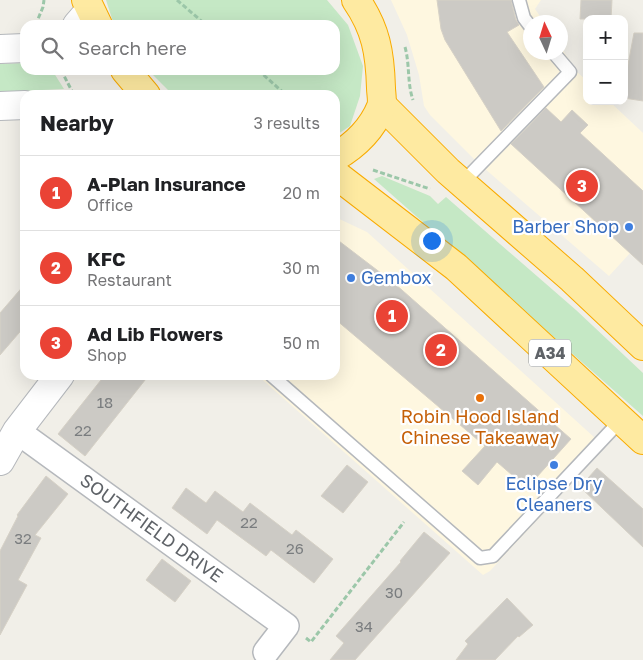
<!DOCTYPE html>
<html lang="en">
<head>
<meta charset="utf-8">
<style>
  :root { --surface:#fff; --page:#f6f6f6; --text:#202124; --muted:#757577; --line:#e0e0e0; --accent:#ea4335 }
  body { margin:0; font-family:"Golos Text",sans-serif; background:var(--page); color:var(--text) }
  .controls { position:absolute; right:15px; top:15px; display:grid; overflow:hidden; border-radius:10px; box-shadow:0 5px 20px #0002 }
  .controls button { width:45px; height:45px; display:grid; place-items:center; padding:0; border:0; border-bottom:1px solid var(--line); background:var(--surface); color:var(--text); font:25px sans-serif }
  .compass { position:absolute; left:523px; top:15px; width:45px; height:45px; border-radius:50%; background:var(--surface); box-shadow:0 5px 20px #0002; rotate:356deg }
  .you { position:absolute; left:431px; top:240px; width:18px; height:18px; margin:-12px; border:4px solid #fff; border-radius:50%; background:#1a73e8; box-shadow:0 0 0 8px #1a73e833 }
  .badge { display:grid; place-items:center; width:32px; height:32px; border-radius:50%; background:var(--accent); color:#fff; font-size:16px; font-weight:700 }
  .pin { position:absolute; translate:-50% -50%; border:2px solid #fff; box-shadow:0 1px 5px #0006 }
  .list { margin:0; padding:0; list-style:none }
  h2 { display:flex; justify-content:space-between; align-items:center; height:65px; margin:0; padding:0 20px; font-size:21px }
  h2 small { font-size:16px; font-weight:400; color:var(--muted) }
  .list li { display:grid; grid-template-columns:32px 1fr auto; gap:15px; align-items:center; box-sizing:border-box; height:75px; padding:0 20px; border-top:1px solid var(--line) }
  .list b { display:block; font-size:19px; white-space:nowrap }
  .list p { margin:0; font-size:16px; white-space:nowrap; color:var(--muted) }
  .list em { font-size:16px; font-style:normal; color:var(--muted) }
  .icon { flex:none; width:28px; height:28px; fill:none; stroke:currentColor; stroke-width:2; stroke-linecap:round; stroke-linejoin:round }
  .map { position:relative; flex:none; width:643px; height:660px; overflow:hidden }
  .search { position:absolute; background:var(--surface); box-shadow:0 5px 20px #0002; left:20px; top:20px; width:320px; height:55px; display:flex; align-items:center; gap:12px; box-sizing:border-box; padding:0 18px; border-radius:15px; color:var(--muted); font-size:19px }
  .panel { position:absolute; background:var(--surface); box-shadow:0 5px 20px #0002; left:20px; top:90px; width:320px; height:290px; border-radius:15px }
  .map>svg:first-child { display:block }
  .commercial { fill:#fef7e0 }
  .green { fill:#c5e8c5 }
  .building { fill:#cccac5; stroke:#d6d1c6 }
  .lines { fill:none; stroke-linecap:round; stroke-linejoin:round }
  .service-casing { stroke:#b5b8bc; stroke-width:15 }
  .minor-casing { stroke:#b5b8bc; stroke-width:28 }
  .tertiary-casing { stroke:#b5b8bc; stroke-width:30 }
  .trunk-casing { stroke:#f9ab00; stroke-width:30 }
  .path { stroke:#9cc7a9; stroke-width:3; stroke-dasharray:5 2.5; stroke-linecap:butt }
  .service { stroke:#fff; stroke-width:12 }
  .minor { stroke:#fff; stroke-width:25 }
  .tertiary { stroke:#fff; stroke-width:28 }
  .trunk { stroke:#feeaa1; stroke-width:28 }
  .shop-dot { fill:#3f7fe0; stroke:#fff; stroke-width:2 }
  .food-dot { fill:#e8710a; stroke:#fff; stroke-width:2 }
  .labels { text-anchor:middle; stroke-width:4.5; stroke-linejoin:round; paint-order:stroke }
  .number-label { font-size:15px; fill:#7a7d7f }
  .shield { fill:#fff; stroke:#8f9295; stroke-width:1 }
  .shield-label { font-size:16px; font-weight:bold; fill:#5f6368 }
  .shop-label { font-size:18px; fill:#366cbe; stroke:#fff; text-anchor:end }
  .food-label { font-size:18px; fill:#c56008; stroke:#fff }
  .street-label { font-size:18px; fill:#5f6368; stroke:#fff }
</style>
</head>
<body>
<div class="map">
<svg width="643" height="660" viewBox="0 0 643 660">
  <rect width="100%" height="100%" fill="#f1efe8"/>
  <g class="commercial">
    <polygon points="391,0 541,0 535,9 544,22 530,22 530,52 560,52 561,47 576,71 587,81 587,101 609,101 643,133 643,239 609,276 477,162 430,115 424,106 419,75 407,35"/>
    <polygon points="335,217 367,232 605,447 490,571 483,575 257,375 335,375"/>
  </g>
  <g class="green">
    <polygon points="106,0 327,0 348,25 363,66 360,96 350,126 335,136 335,95 173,95 148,70 335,70 335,25 114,25"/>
    <polygon points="25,63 25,70 52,70 64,89 0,92 0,64"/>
    <polygon points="382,176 430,196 438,204 446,197 576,310 643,373 643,416 374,179"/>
  </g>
  <g class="building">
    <polygon points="437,0 511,0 516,20 519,25 507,32 544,87 501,131 445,40 441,29"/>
    <polygon points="581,0 612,0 611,19 580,19"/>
    <polygon points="634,33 643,33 643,101 624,98 624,69 627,70"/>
    <polygon points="546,108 561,122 572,110 588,125 580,133 643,191 643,265 511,144"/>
    <polygon points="335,238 394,283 571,439 527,488 497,462 478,485 462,471 485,446 335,319"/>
    <polygon points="25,284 25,326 0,355 0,313"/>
    <polygon points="105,375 149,375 85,456 58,434"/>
    <polygon points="347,465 368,482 343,513 321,496"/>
    <polygon points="597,468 643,509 643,547 580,487"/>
    <polygon points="46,476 68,494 35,535 41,538 18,580 27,585 0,635 0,551 18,516 17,515"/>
    <polygon points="186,488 206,503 215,491 243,512 250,503 292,535 296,530 333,559 314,583 271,550 266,556 217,520 207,534 172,508"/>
    <polygon points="424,532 450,553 355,660 330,660 344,643 336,636 401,562 400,561"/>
    <polygon points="162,559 191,581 175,602 146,580"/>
    <polygon points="507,598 533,625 519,637 518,636 495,660 456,660 468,644 465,641"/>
  </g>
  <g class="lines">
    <defs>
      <g id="service">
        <polyline points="519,0 524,18 530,26"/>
        <polyline points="462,183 570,72 553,52"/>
        <polyline points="271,375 480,558 493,556 621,420"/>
      </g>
      <g id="minor">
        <path id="s1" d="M17,431L286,626L266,652"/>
      </g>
      <g id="tertiary">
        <polyline points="77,25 90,10"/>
        <polyline points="0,49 25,48"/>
        <polyline points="0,106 25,105"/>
        <polyline points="0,461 17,431 60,375"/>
      </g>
      <g id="trunk">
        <polyline points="86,0 98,25"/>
        <polyline points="125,70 146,95"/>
        <polyline points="382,105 448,171 572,279 643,346"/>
        <path d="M335,157C356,145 372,129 381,107C383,101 381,93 381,88C380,53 376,29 356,0"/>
        <polyline points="335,174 456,267 643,440"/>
      </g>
    </defs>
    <use href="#service" class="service-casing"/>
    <use href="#minor" class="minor-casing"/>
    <use href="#tertiary" class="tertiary-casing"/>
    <use href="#trunk" class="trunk-casing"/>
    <g class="path">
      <polyline points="177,0 206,25"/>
      <polyline points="41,25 38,19 43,7 44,0"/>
      <path d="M405,47C410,65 407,83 413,100"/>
      <polyline points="61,70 74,95"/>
      <polyline points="258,70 286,95"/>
      <polyline points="373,170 430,189"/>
      <polyline points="306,638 311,642 404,522"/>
    </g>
    <use href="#service" class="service"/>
    <use href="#minor" class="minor"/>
    <use href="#tertiary" class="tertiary"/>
    <use href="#trunk" class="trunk"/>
  </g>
  <g class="shop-dot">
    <circle cx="629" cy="227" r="5"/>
    <circle cx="351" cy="278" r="5"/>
    <circle cx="554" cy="465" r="5"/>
  </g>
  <circle class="food-dot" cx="480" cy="398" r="5"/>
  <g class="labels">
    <g class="number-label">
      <text x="105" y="408">18</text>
      <text x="83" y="436">22</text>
      <text x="249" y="528">22</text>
      <text x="23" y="544">32</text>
      <text x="295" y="554">26</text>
      <text x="394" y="598">30</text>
      <text x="364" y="632">34</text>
    </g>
    <rect class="shield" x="529" y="339.5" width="42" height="27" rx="4"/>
    <g class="shield-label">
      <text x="550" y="359">A34</text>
    </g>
    <g class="shop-label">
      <text x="619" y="233">Barber Shop</text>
      <text x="361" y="284" text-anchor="start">Gembox</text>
      <text x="554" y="490" text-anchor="middle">Eclipse Dry<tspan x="554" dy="21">Cleaners</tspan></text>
    </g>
    <g class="food-label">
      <text x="480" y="423">Robin Hood Island<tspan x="480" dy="21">Chinese Takeaway</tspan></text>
    </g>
    <g class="street-label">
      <text dy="6" stroke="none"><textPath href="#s1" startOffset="166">SOUTHFIELD DRIVE</textPath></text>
    </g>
  </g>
</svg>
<div class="controls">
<button>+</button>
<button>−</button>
</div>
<svg class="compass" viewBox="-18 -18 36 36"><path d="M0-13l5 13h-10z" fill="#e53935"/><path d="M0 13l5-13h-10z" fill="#757577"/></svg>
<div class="you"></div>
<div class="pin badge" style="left:392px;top:316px">1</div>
<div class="pin badge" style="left:441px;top:350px">2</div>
<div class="pin badge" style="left:582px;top:186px">3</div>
<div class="search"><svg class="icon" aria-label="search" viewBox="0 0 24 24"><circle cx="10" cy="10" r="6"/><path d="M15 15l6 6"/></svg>Search here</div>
<section class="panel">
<h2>Nearby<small>3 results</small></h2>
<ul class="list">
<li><span class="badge">1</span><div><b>A-Plan Insurance</b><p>Office</p></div><em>20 m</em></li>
<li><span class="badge">2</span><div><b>KFC</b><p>Restaurant</p></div><em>30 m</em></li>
<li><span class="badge">3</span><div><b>Ad Lib Flowers</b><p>Shop</p></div><em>50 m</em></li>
</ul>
</section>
</div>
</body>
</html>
